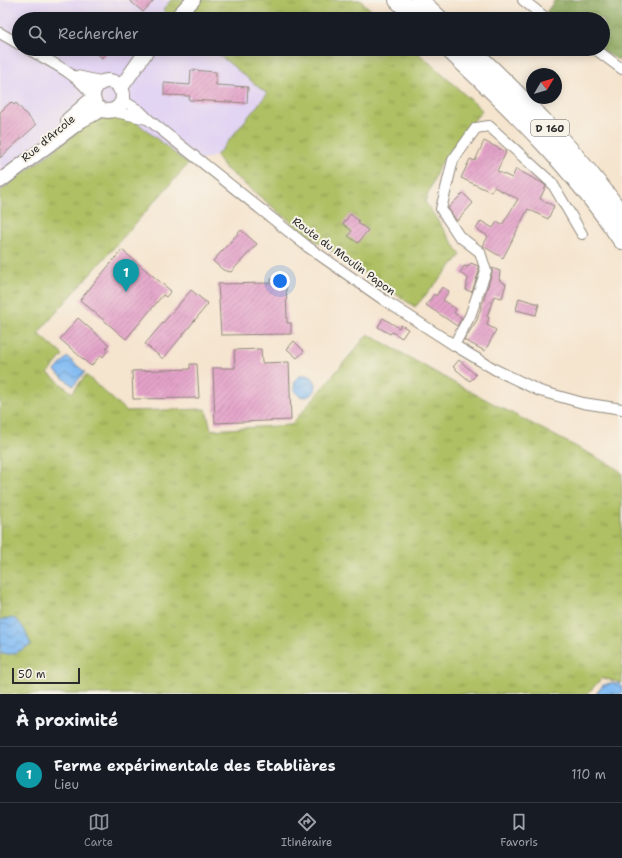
<!DOCTYPE html>
<html lang="fr">
<head>
<meta charset="utf-8">
<style>
  :root { --surface:#171b24; --page:#20242c; --text:#f1f3f6; --muted:#9ea1a6; --line:#363941; --accent:#8c9099 }
  body { margin:0; font-family:"Shantell Sans",sans-serif; background:var(--page); color:var(--text) }
  .compass { position:absolute; left:526px; top:68px; width:36px; height:36px; border-radius:50%; background:var(--surface); box-shadow:0 2px 10px #0003; rotate:52deg }
  .scale { position:absolute; left:12px; bottom:10px; width:68px; box-sizing:border-box; padding-left:4px; border:2px solid #2b2b2b; border-top:0; font-size:11px; line-height:14px; white-space:nowrap; color:#2b2b2b; -webkit-text-stroke:3px #f7f3e8; paint-order:stroke }
  .you { position:absolute; left:280px; top:281px; width:14px; height:14px; margin:-10px; border:3px solid #fff; border-radius:50%; background:#1a73e8; box-shadow:0 0 0 6px #1a73e833 }
  .badge { display:grid; place-items:center; width:26px; height:26px; border-radius:50%; background:var(--accent); color:#fff; font-size:13px; font-weight:700 }
  .pin { position:absolute; translate:-50% -33px; filter:drop-shadow(0 1px 2px #0008) }
  .pin::after { content:''; position:absolute; top:21px; width:14px; height:12px; background:inherit; clip-path:polygon(0 0,100% 0,50% 100%) }
  .list { margin:0; padding:0; list-style:none }
  h2 { display:flex; justify-content:space-between; align-items:center; height:52px; margin:0; padding:0 16px; font-size:17px }
  h2 small { font-size:13px; font-weight:400; color:var(--muted) }
  .list li { display:grid; grid-template-columns:26px 1fr auto; gap:12px; align-items:center; box-sizing:border-box; height:56px; padding:0 16px; border-top:1px solid var(--line) }
  .list b { display:block; font-size:15px; white-space:nowrap }
  .list p { margin:0; font-size:13px; white-space:nowrap; color:var(--muted) }
  .list em { font-size:13px; font-style:normal; color:var(--muted) }
  .icon { flex:none; width:22px; height:22px; fill:none; stroke:currentColor; stroke-width:2; stroke-linecap:round; stroke-linejoin:round }
  .map { position:relative; flex:none; width:622px; height:694px; overflow:hidden }
  .search { position:absolute; background:var(--surface); box-shadow:0 2px 10px #0003; left:12px; right:12px; top:12px; height:44px; display:flex; align-items:center; gap:10px; box-sizing:border-box; padding:0 14px; border-radius:22px; color:var(--muted); font-size:15px }
  .sheet { height:108px; background:var(--surface) }
  nav { display:flex; justify-content:space-around; align-items:center; box-sizing:border-box; height:56px; border-top:1px solid var(--line); background:var(--surface); font-size:11px; color:var(--muted) }
  nav a { display:grid; justify-items:center; gap:2px }
  nav .on { color:var(--accent) }
  .map>svg:first-child { display:block }
  .built { fill:#e2d4f3 }
  .grass { fill:url(#grass-tufts); stroke:#6c7648 }
  .forest { fill:url(#forest-crowns); stroke:#5a6842 }
  .water { fill:url(#water-waves); stroke:#56738f }
  .building { fill:url(#building-hatch) }
  .lines { fill:none; stroke-linecap:round; stroke-linejoin:round }
  .street-casing { stroke:#90887c; stroke-width:12 }
  .secondary-casing { stroke:#90887c; stroke-width:16 }
  .highway-casing { stroke:#90887c; stroke-width:20 }
  .street { stroke:#fff; stroke-width:10 }
  .secondary { stroke:#fff; stroke-width:14 }
  .highway { stroke:#fff; stroke-width:18 }
  .labels { text-anchor:middle; stroke-width:4; stroke-linejoin:round; paint-order:stroke }
  .shield { fill:#f7f3e8; stroke:#686764; stroke-width:1 }
  .shield-label { font-size:10px; font-weight:bold; fill:#2b2b2b }
  .street-label { font-size:11px; fill:#2b2b2b; stroke:#f7f3e8 }
</style>
</head>
<body>
<div class="map">
<svg width="622" height="694" viewBox="0 0 622 694">
  <defs>
    <pattern id="grass-tufts" width="24" height="20" patternUnits="userSpaceOnUse"><rect width="24" height="20" fill="#aec064"/><path d="M3 7l-1-3M5 7V3M7 7l1-3M15 17l-1-3M17 17v-4M19 17l1-3" fill="none" stroke="#8e9c53"/></pattern>
    <pattern id="forest-crowns" width="20" height="18" patternUnits="userSpaceOnUse"><rect width="20" height="18" fill="#8aa65a"/><path d="M2 6a3 3 0 1 1 6 0M12 15a3 3 0 1 1 6 0" fill="none" stroke="#71874b"/></pattern>
    <pattern id="water-waves" width="16" height="10" patternUnits="userSpaceOnUse"><rect width="16" height="10" fill="#82bbf3"/><path d="M0 5q4-4 8 0t8 0" fill="none" stroke="#6b98c5"/></pattern>
    <pattern id="building-hatch" width="6" height="6" patternUnits="userSpaceOnUse"><rect width="6" height="6" fill="#e4a2c9"/><path d="M-1 1l2-2M0 6l6-6M5 7l2-2" fill="none" stroke="#b984a3"/></pattern>
  </defs>
  <rect width="100%" height="100%" fill="#f7f3e8"/>
  <filter id="ink" filterUnits="userSpaceOnUse"><feTurbulence type="fractalNoise" baseFrequency=".025" numOctaves="2"/><feDisplacementMap in="SourceGraphic" scale="8" xChannelSelector="R" yChannelSelector="G"/><feConvolveMatrix kernelMatrix="1 2 1 2 8 2 1 2 1" color-interpolation-filters="sRGB"/></filter>
  <filter id="wash" filterUnits="userSpaceOnUse"><feTurbulence type="fractalNoise" baseFrequency=".012" numOctaves="4" result="noise"/><feDisplacementMap in="SourceGraphic" scale="16" xChannelSelector="R" yChannelSelector="G"/><feGaussianBlur stdDeviation="0.9" result="paint"/><feColorMatrix in="noise" values="0 0 0 0 0 0 0 0 0 0 0 0 0 0 0 0 0 1.4 0 .05"/><feComposite in="paint" operator="in"/></filter>
  <g filter="url(#wash)">
    <rect width="100%" height="100%" fill="#f5e4ce"/>
    <polygon class="built" points="0,0 171,0 163,10 174,19 19,19 19,49 212,49 268,94 216,156 188,164 130,117 95,119 0,191"/>
    <g class="grass">
      <polygon points="171,0 360,0 381,19 174,19 163,10"/>
      <polygon points="212,49 414,49 482,110 439,166 425,202 461,255 415,307 302,231 225,168 216,156 267,94"/>
      <polygon points="130,117 188,164 38,333 63,355 48,373 72,393 86,375 126,411 206,409 211,430 291,425 368,334 456,384 613,466 622,473 622,683 602,678 587,694 0,694 0,191 95,119"/>
    </g>
    <polygon class="forest" points="555,0 622,0 622,62 599,49 603,49 603,19 547,19 543,17"/>
    <g class="water">
      <polygon points="67,357 85,372 73,386 55,371"/>
      <circle cx="305" cy="386" r="11"/>
      <path d="M10,618C22,618 27,636 31,645L13,654H0V620Z"/>
      <polygon points="612,683 620,684 622,687 622,694 596,694 603,685"/>
    </g>
    <g id="blocks">
      <g class="building">
        <polygon points="129,0 154,0 143,12"/>
        <polygon points="92,49 110,49 102,58"/>
        <polygon points="191,70 216,72 216,85 248,87 247,103 189,100 190,96 164,95 164,83 190,85"/>
        <polygon points="11,102 14,105 16,103 36,125 0,158 0,112"/>
        <polygon points="484,141 506,152 497,171 512,178 516,169 542,183 546,186 540,199 554,206 548,219 528,209 503,258 483,246 488,236 476,229 481,221 493,228 497,222 502,225 518,199 494,187 491,192 461,178 470,159 475,161"/>
        <polygon points="463,193 473,203 457,221 448,208"/>
        <polygon points="350,214 359,221 358,223 368,230 358,243 348,236 352,231 343,224"/>
        <polygon points="241,230 257,244 231,272 223,270 213,261"/>
        <polygon points="122,250 171,291 166,297 163,295 126,339 80,300"/>
        <polygon points="471,263 478,266 479,271 472,292 466,290 468,278 460,273 464,266 468,267"/>
        <polygon points="492,268 500,271 499,280 506,284 502,298 494,296 487,317 489,317 487,325 496,330 485,351 464,340 477,320 492,273"/>
        <polygon points="271,279 286,279 287,323 291,323 291,334 221,335 218,284 271,283"/>
        <polygon points="442,287 449,291 443,300 456,309 454,313 462,318 457,326 426,305 434,294 436,296"/>
        <polygon points="191,290 208,304 163,359 145,344"/>
        <polygon points="519,298 539,304 536,315 516,310"/>
        <polygon points="78,318 109,345 106,348 108,350 103,357 101,355 91,366 60,339"/>
        <polygon points="383,318 399,328 401,325 408,329 402,338 392,332 390,334 378,327"/>
        <polygon points="294,341 304,351 297,358 287,349"/>
        <polygon points="261,349 262,363 289,362 291,420 215,423 213,368 235,368 234,350"/>
        <polygon points="459,360 476,375 470,381 453,367"/>
        <polygon points="190,364 197,364 199,398 133,399 132,371 190,369"/>
      </g>
    </g>
  </g>
  <g filter="url(#ink)">
    <use href="#blocks" fill-opacity="0" stroke="#90887c" stroke-width="1"/>
    <g class="lines">
      <defs>
        <g id="street">
          <polyline points="523,0 547,19"/>
          <polyline points="0,33 19,44"/>
          <path d="M28,49C52,63 76,73 93,96"/>
          <polyline points="595,49 622,69"/>
          <polyline points="77,76 104,82"/>
          <polyline points="122,100 140,111 149,120 308,247 384,300 454,345 496,370 540,391 583,403 622,409"/>
          <polyline points="111,111 147,119"/>
          <polyline points="454,345 470,316 486,271 480,252 459,236 441,209 453,160 476,128 489,126 552,183 582,234"/>
        </g>
        <g id="secondary">
          <polyline points="175,19 193,0"/>
          <circle cx="108" cy="96" r="15"/>
          <polyline points="120,89 148,49"/>
          <polyline points="68,120 93,98"/>
          <polyline points="0,181 82,120 101,110"/>
        </g>
        <g id="highway">
          <polyline points="398,0 418,19"/>
          <polyline points="419,0 439,19"/>
          <path d="M449,49C512,108 574,168 622,240"/>
          <path d="M470,49C525,101 578,154 622,216"/>
        </g>
      </defs>
      <use href="#street" class="street-casing"/>
      <use href="#secondary" class="secondary-casing"/>
      <use href="#highway" class="highway-casing"/>
      <use href="#street" class="street"/>
      <use href="#secondary" class="secondary"/>
      <use href="#highway" class="highway"/>
    </g>
  </g>
  <g class="labels">
    <rect class="shield" x="531" y="120" width="38" height="16" rx="3"/>
    <g class="shield-label">
      <text x="550" y="132">D 160</text>
    </g>
    <g class="street-label">
      <text transform="translate(48 138) rotate(-40)" y="4">Rue d'Arcole</text>
      <text transform="translate(344 256) rotate(36)" y="4">Route du Moulin Papon</text>
    </g>
  </g>
</svg>
<svg class="compass" viewBox="-18 -18 36 36"><path d="M0-13l5 13h-10z" fill="#e53935"/><path d="M0 13l5-13h-10z" fill="#9ea1a6"/></svg>
<div class="scale">50 m</div>
<div class="you"></div>
<div class="pin badge" style="left:126px;top:292px;background:#0f9aa8">1</div>
<div class="search"><svg class="icon" aria-label="search" viewBox="0 0 24 24"><circle cx="10" cy="10" r="6"/><path d="M15 15l6 6"/></svg>Rechercher</div>
</div>
<section class="sheet">
<h2>À proximité<small></small></h2>
<ul class="list">
<li><span class="badge" style="background:#0f9aa8">1</span><div><b>Ferme expérimentale des Etablières</b><p>Lieu</p></div><em>110 m</em></li>
</ul>
</section>
<nav>
<a class="on"><svg class="icon" aria-label="map" viewBox="0 0 24 24"><path d="M3 6l6-2 6 2 6-2v14l-6 2-6-2-6 2zM9 4v14M15 6v14"/></svg>Carte</a>
<a><svg class="icon" aria-label="directions" viewBox="0 0 24 24"><path d="M12 3l9 9-9 9-9-9zM9 14v-3h6M13 9l2 2-2 2"/></svg>Itinéraire</a>
<a><svg class="icon" aria-label="saved" viewBox="0 0 24 24"><path d="M7 4h10v16l-5-4-5 4z"/></svg>Favoris</a>
</nav>
</body>
</html>
